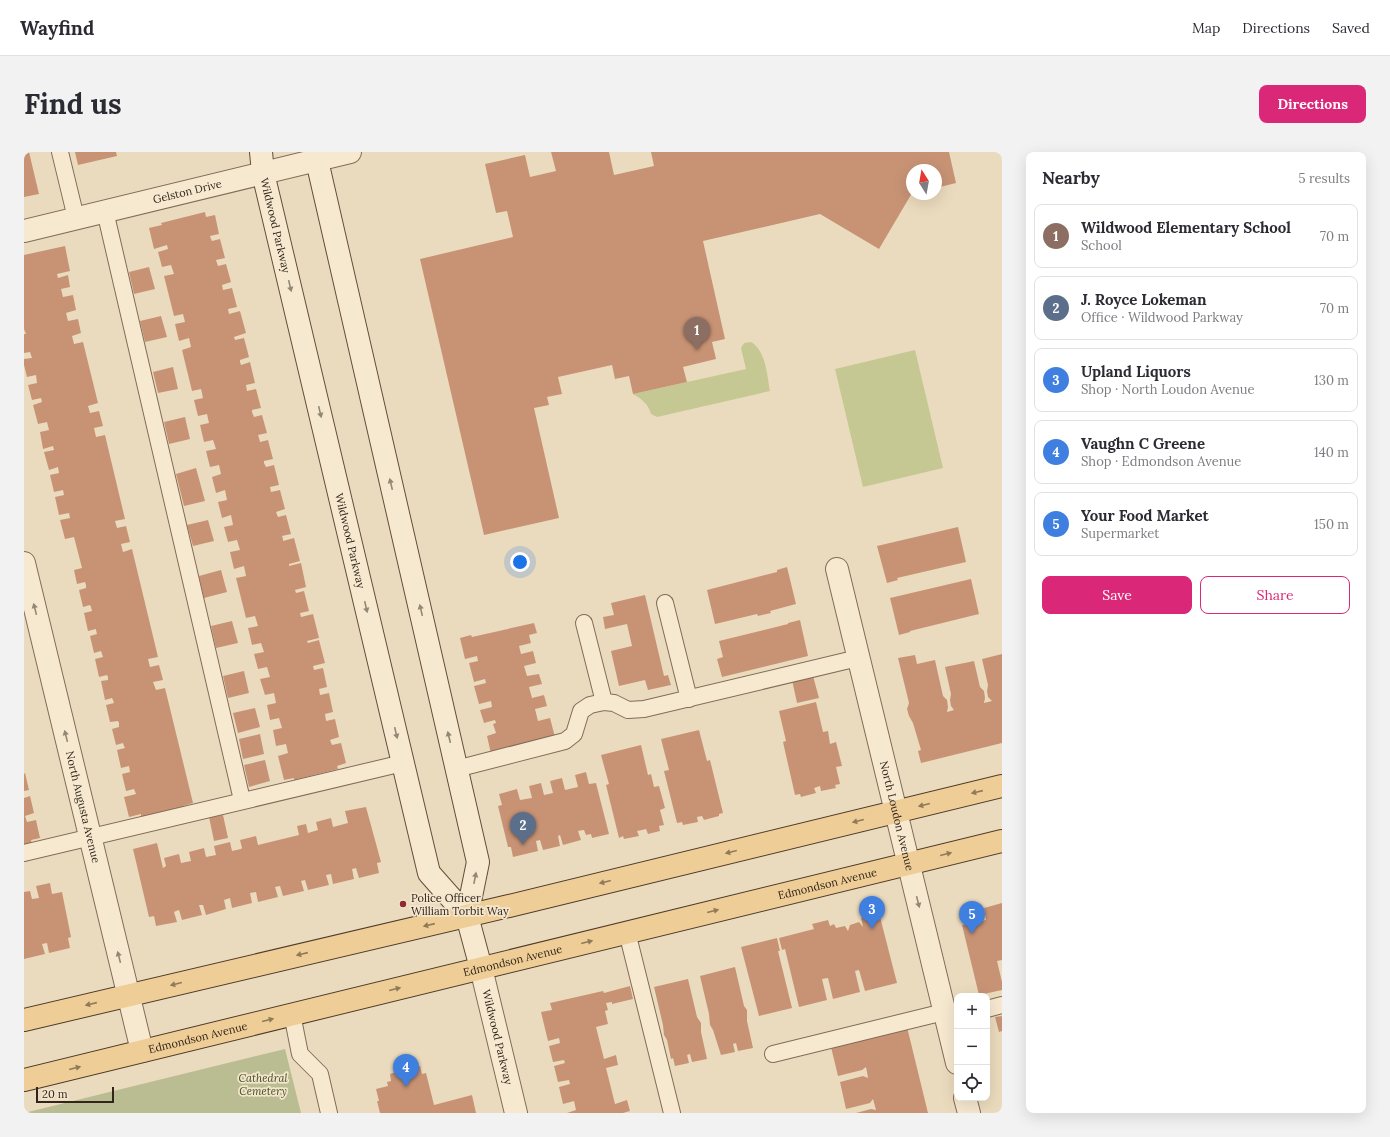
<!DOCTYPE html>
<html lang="en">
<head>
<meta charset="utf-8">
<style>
  :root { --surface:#fff; --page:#f2f2f3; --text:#2b2b33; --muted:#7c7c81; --line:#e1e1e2; --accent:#db2777 }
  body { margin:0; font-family:Lora,serif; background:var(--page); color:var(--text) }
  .controls { position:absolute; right:12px; bottom:12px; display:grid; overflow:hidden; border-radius:8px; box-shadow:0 4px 16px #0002 }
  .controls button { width:36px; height:36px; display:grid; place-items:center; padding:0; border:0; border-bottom:1px solid var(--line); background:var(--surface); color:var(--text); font:20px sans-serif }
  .compass { position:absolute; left:882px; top:12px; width:36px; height:36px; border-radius:50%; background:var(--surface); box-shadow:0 4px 16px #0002; rotate:349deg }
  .scale { position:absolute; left:12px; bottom:10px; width:78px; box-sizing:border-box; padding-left:4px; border:2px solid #32251c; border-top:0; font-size:11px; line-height:14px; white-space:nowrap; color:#32251c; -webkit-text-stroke:3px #f3e6cd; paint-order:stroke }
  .you { position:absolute; left:496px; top:410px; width:14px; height:14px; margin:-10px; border:3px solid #fff; border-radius:50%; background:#1a73e8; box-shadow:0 0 0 6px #1a73e833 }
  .badge { display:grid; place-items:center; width:26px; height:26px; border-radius:50%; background:var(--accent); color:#fff; font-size:13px; font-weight:700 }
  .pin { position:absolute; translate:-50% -33px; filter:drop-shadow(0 1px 2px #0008) }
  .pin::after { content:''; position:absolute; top:21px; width:14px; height:12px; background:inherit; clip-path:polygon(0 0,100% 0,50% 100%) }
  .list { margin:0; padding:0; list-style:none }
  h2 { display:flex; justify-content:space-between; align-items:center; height:52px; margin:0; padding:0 16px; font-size:17px }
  h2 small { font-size:13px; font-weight:400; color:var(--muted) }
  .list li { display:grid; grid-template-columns:26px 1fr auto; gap:12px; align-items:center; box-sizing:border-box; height:64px; margin:0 8px 8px; padding:0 8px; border:1px solid var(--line); border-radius:8px }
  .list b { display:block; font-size:15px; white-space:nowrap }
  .list p { margin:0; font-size:13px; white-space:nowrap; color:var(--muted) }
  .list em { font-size:13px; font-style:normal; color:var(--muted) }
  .actions { display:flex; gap:8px; padding:12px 16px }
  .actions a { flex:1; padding:9px 0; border:1px solid var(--accent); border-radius:8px; text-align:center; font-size:14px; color:var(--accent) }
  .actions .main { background:var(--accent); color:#fff }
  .icon { flex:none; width:22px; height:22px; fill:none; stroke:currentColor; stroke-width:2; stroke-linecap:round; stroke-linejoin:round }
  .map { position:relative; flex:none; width:978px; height:961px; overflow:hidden; border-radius:8px }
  header { display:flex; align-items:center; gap:24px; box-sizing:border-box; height:56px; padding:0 20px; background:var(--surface); border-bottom:1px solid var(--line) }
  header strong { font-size:19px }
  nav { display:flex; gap:22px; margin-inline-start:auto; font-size:14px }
  .intro { display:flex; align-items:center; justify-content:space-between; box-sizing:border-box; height:96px; padding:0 24px }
  h1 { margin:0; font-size:28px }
  .button { padding:10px 18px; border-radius:8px; background:var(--accent); color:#fff; font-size:14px; font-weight:700 }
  main { display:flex; gap:24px; padding:0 24px }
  aside { flex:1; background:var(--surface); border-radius:8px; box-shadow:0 4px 16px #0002 }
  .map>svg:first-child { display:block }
  .green { fill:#c5c893 }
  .cemetery { fill:#babd92 }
  .building { fill:#c89375 }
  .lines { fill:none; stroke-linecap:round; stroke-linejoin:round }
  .lane-casing { stroke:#826c58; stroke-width:18 }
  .street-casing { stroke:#826c58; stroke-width:24 }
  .secondary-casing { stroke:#644d3b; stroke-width:24 }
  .primary-casing { stroke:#503b2c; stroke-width:24 }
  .lane { stroke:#f7e9d0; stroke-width:16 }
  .street { stroke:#f7e9d0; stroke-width:22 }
  .secondary { stroke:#f7e9d0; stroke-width:22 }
  .primary { stroke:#eece96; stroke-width:22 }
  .oneway { fill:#948776 }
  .oneway2 { fill:#907a59 }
  .poi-dot { fill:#8f2a31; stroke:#f3e6cd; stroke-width:1.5 }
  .labels { text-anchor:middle; stroke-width:3.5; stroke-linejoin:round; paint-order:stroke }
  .street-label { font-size:11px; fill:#32251c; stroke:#f3e6cd }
  .poi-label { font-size:11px; fill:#32251c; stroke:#f3e6cd; text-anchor:start }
  .park-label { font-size:11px; font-style:italic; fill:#464e23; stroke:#f3e6cd }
</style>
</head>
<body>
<header>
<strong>Wayfind</strong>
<nav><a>Map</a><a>Directions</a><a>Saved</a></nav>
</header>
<div class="intro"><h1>Find us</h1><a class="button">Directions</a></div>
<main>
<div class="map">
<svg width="978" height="961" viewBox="0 0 978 961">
  <rect width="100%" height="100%" fill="#ebdbbe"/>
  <g class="green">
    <path d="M727,190C742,199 743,223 746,239L633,265L627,262C624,252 618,247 609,242L722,217L717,196L720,191Z"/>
    <polygon points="891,198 919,316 839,335 811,217"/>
  </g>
  <polygon class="cemetery" points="261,897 277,961 0,961"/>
  <g class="building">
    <polygon points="0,0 5,0 15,42 0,45"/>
    <polygon points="51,0 92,0 93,4 54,13"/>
    <polygon points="527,0 585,0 590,23 630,14 627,0 925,0 932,31 912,36 912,18 888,18 888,41 855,97 796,62 679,89 701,187 688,190 692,207 659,215 663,230 609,242 605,224 591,227 588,213 534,225 538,242 523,245 525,253 510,256 535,366 460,383 396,107 489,85 483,59 472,61 461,12 501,3 506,25 532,19"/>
    <polygon points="181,60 182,65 191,63 195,82 186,84 187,87 188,89 196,87 201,106 192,108 194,114 202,112 207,130 198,133 199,138 208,136 213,155 204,157 205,162 216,159 222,181 210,185 211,188 220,186 225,205 216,208 216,210 217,213 226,210 231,231 222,233 223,239 232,237 237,256 228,258 228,260 230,265 238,263 243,281 234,283 235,286 236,290 244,288 249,307 240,309 240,311 242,315 250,313 255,333 246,335 247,340 256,338 261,357 252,360 254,365 262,363 267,382 258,384 259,387 259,389 270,386 276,409 265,412 265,414 277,411 282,435 271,438 272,441 280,439 285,459 276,461 277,465 289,462 295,486 283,489 284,491 295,488 301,511 289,514 290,518 299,516 303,535 295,537 296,543 305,541 309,560 301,562 302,569 311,567 315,585 306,588 308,593 317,591 322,611 313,614 314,617 270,628 270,626 260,628 254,604 264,601 262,592 252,594 249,578 258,576 255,566 246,568 243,553 252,551 250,541 241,543 236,527 246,525 243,515 234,517 230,502 240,500 237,491 228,493 224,476 234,474 231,464 222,466 212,426 222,424 220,414 210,417 206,400 216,398 213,388 204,390 200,375 209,373 207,363 198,366 194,350 203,348 201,338 192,341 188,325 197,322 195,313 186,315 182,299 192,297 189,288 180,290 176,273 185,271 183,262 174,264 170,248 179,246 177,237 168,239 158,198 167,195 165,186 155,189 151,172 161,170 159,162 150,164 140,124 150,122 147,113 138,115 134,100 144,97 143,93 130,97 125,76 138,73 137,71"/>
    <polygon points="41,94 46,119 33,122 34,126 44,123 46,135 37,137 39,145 49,143 52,158 42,161 44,169 54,167 57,181 48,184 50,192 59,190 74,251 64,254 66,261 75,259 79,274 70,276 72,285 81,283 101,367 91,369 93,376 102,374 106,390 97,392 99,400 108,397 134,505 124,507 126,515 135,513 139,528 129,530 132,538 141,536 169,651 159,654 160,655 117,665 117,662 105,665 100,645 112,642 110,637 102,639 98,622 106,620 105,614 97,616 93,598 101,596 100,594 99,591 92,593 88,577 95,575 95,571 94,569 86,570 82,553 90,551 89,548 88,546 81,548 77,529 84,528 84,525 83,523 75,525 71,507 79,505 77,499 70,501 66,484 73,482 72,478 72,477 64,479 60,461 68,459 67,455 66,453 59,455 55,438 62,436 62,433 61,430 53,432 50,418 58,416 50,385 41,387 36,368 46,366 45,361 35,363 31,345 40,343 39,338 30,340 26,323 35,321 34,315 25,318 20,300 30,298 29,294 19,297 16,280 25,278 23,270 14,272 9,253 18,250 17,246 8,248 4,233 13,231 12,223 3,225 0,213 0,207 8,206 6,200 0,201 0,182 2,182 0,177 0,103"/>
    <polygon points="125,115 131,137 110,142 105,120"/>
    <polygon points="137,164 143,185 121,190 116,169"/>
    <polygon points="149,215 154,237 134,241 129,220"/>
    <polygon points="161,265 166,287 145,292 140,270"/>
    <polygon points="172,316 181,349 160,354 152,322"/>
    <polygon points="184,368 190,389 169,394 163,373"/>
    <polygon points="934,375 942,410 873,426 874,428 863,431 853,394"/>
    <polygon points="763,415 772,452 746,459 747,461 734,464 733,462 691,472 683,438 753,420 753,418"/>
    <polygon points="197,418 203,440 180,446 175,424"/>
    <polygon points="947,427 955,462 886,479 886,480 875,483 866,446"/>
    <polygon points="621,443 640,524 644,523 647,533 624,538 621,528 595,534 587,499 608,494 603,472 581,477 579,465 590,463 587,451"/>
    <polygon points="776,468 784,504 698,525 693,507 699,505 695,489 764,472 764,471"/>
    <polygon points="208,469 214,491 192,496 187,474"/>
    <polygon points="510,471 513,481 505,483 507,491 495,494 497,502 509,499 512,511 500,514 503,524 515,522 518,532 505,535 508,546 520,543 523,554 511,557 514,569 526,566 531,585 467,602 463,584 472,581 469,572 472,571 471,568 460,571 456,558 468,555 467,549 455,552 450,534 462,531 461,527 450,530 445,511 454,509 453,504 441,507 436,486 447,483 448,485"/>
    <polygon points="978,502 978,591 897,611 894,599 897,598 889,571 885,564 883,557 885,551 874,506 891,503 893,512 911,508 919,544 923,548 924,555 923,560 930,558 927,554 926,548 927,542 921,515 950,509 956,535 960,539 961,546 960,551 968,549 964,545 963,539 964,533 958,507"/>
    <polygon points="220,519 225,541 204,546 199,524"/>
    <polygon points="789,524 795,546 773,551 768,528"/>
    <polygon points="792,550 799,580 804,579 806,592 812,590 818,614 812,615 816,632 811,633 812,636 797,639 796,634 790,636 792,641 777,645 776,642 771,643 759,590 762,589 755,559"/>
    <polygon points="231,556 236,575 214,581 209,561"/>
    <polygon points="675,578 683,609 686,608 699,661 695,662 695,664 680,668 678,664 673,665 674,670 659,673 658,670 653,671 640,619 645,618 637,587"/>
    <polygon points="236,582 240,602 219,607 215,587"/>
    <polygon points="617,593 624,623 627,622 630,635 635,634 641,656 636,658 640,673 635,674 636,679 624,682 622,677 618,678 613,679 615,684 600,687 599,684 595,686 582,633 585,632 577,603"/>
    <polygon points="241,608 246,629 225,635 220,613"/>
    <polygon points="562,620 565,632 572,631 585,682 568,686 567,682 562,683 560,678 559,678 554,679 557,688 539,693 536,683 534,684 536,694 519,698 516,688 512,689 514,699 489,705 487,695 484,695 474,654 478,653 475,642 493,637 496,648 508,646 505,634 517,631 520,643 529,641 526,629 538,626 541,638 554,635 551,623"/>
    <polygon points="1,621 5,638 0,639 0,622"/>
    <polygon points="6,644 10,661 1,664 3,670 12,668 16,686 7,688 8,692 0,694 0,646"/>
    <polygon points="342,655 357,710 353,711 355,721 335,726 332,716 328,717 330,727 309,732 307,722 302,723 305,733 284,738 281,728 277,729 280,739 259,744 256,734 251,735 254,745 234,750 232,740 226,741 228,751 208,756 206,746 200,748 202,757 182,763 179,753 175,753 178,763 158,768 155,758 152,759 150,760 153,770 132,774 130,764 125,765 109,697 133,691 139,716 142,714 140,706 155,702 157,711 167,709 165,700 180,696 182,705 192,703 190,694 206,690 208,699 217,697 218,696 216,688 232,684 234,693 275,683 273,674 282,672 284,681 294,678 292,670 307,666 309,675 324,671 321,659"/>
    <polygon points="199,663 204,686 190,689 185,665"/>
    <polygon points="26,731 28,742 38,740 47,785 44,786 46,796 25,801 23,791 18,792 21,802 0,807 0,740 6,739 8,747 15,746 12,734"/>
    <polygon points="978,751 978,808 973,809 978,830 978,838 955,843 938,773 962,768 960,756"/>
    <polygon points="855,761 873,831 841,839 835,818 831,819 836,840 809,847 804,826 798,827 803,848 775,855 761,797 758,798 755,786 790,777 788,772 804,768 806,774 810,772 812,776 821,774 824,779 826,773 835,770 839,775 837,766"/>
    <polygon points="753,786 756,799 754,799 768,856 735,864 717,795"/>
    <polygon points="711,815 720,854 723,858 723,869 729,896 714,899 712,891 709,892 711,900 697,903 689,878 686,873 685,862 676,824"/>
    <polygon points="664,827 673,865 677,871 677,880 683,907 668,910 666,902 663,903 665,911 651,914 649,906 647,907 643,888 640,883 639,873 630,835"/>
    <polygon points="606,834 609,847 588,852 588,850 582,851 584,858 581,859 584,872 572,875 580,907 592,903 594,913 582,916 591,952 603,948 606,959 599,961 543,961 552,958 550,949 539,952 535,935 546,932 545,928 534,930 530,914 541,911 540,908 529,910 525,894 536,891 535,886 524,889 517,860 528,858 526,851 579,839 580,841"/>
    <polygon points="978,864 978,879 975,880 971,865"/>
    <polygon points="883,875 904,961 832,961 847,957 852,958 849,947 846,951 822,957 816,930 839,924 844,926 843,920 842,915 838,918 814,924 807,895"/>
    <polygon points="378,911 384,911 390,916 396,914 398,922 402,921 410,953 448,943 452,961 356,961 353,949 355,949 352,937 364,934 363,930 367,929 366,922 372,920 373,915"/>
  </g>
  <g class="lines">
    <defs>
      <g id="lane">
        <polyline points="36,0 52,66"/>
        <polyline points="81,59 218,648"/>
        <polyline points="641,451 665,547"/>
        <polyline points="560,471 580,550"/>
        <polyline points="432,617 541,589 550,582 557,559 566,553 580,550 590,551 604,558 620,557 834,506"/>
        <polyline points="0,701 379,611"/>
        <polyline points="603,780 648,961"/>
        <polyline points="963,857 978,853"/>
        <polyline points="268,862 276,902 296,922 305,961"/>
        <polyline points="749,902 920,860"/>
      </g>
      <g id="street">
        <path id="s1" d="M0,79L326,0"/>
        <path id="s2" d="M0,411L118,899"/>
        <path id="s3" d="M813,417L933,911"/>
        <path id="s4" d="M457,816L492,961"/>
        <polyline points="941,946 945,961"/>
      </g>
      <g id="secondary">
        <path id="s5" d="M237,0L239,21L405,721L443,764L457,816"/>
        <polyline points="291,0 454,710 443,764"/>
      </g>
      <g id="primary">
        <polyline points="0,868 485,754 978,634"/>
        <path id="s6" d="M0,928L978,689"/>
      </g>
    </defs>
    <use href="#lane" class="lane-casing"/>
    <use href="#street" class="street-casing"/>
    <use href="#secondary" class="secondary-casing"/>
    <use href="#primary" class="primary-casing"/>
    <use href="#lane" class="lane"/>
    <use href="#street" class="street"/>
    <use href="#secondary" class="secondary"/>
    <use href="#primary" class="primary"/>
  </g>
  <defs><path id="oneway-solid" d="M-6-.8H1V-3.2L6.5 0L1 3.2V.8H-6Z"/></defs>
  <g class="oneway">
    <use href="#oneway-solid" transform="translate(266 134) rotate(77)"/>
    <use href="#oneway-solid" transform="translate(296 260) rotate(77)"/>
    <use href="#oneway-solid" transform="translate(367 332) rotate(-103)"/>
    <use href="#oneway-solid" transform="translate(342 455) rotate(77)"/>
    <use href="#oneway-solid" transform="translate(11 457) rotate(-104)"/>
    <use href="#oneway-solid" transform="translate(397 458) rotate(-103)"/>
    <use href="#oneway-solid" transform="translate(372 581) rotate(77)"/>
    <use href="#oneway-solid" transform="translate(42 584) rotate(-104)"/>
    <use href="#oneway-solid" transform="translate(425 585) rotate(-103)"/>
    <use href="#oneway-solid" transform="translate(451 726) rotate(-79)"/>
    <use href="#oneway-solid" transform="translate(894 750) rotate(76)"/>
    <use href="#oneway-solid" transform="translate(95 805) rotate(-104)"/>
  </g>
  <g class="oneway2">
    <use href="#oneway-solid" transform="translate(953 640) rotate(167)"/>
    <use href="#oneway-solid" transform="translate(900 653) rotate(166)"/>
    <use href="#oneway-solid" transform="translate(834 669) rotate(166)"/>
    <use href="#oneway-solid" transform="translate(707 700) rotate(166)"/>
    <use href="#oneway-solid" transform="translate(922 702) rotate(-14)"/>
    <use href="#oneway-solid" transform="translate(581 730) rotate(166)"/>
    <use href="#oneway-solid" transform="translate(689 759) rotate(-14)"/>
    <use href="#oneway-solid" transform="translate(405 773) rotate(167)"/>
    <use href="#oneway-solid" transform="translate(563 790) rotate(-14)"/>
    <use href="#oneway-solid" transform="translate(278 802) rotate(167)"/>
    <use href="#oneway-solid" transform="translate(152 832) rotate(166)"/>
    <use href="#oneway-solid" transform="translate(371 837) rotate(-14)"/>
    <use href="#oneway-solid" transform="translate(67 852) rotate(167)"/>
    <use href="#oneway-solid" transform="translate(244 868) rotate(-14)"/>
    <use href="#oneway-solid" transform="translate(51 916) rotate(-14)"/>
  </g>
  <circle class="poi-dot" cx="379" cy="752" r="4"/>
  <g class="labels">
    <g class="street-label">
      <text dy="4" stroke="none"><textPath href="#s1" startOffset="168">Gelston Drive</textPath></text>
      <text dy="4" stroke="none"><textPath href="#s5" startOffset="75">Wildwood Parkway</textPath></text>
      <text dy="4" stroke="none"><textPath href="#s5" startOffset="399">Wildwood Parkway</textPath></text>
      <text dy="4" stroke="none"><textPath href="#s2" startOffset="251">North Augusta Avenue</textPath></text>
      <text dy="4" stroke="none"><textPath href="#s3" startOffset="254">North Loudon Avenue</textPath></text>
      <text dy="4" stroke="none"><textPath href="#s6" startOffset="827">Edmondson Avenue</textPath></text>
      <text dy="4" stroke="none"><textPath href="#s6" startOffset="503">Edmondson Avenue</textPath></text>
      <text dy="4" stroke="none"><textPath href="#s4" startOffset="71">Wildwood Parkway</textPath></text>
      <text dy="4" stroke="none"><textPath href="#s6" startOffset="179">Edmondson Avenue</textPath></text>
    </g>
    <g class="poi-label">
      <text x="387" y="750">Police Officer<tspan x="387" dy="13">William Torbit Way</tspan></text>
    </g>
    <g class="park-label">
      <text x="239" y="930">Cathedral<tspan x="239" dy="13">Cemetery</tspan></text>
    </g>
  </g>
</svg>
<div class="controls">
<button>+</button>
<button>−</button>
<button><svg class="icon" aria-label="locate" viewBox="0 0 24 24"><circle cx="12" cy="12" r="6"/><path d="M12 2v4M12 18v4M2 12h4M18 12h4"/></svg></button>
</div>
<svg class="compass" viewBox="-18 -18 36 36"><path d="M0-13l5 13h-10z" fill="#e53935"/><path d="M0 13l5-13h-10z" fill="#7c7c81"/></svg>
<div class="scale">20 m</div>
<div class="you"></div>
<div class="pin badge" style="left:673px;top:198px;background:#8d6e63">1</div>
<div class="pin badge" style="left:499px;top:693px;background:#5c6f8a">2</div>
<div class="pin badge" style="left:848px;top:777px;background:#3f7fe0">3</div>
<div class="pin badge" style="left:382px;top:935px;background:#3f7fe0">4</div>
<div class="pin badge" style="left:948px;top:782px;background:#3f7fe0">5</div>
</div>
<aside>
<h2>Nearby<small>5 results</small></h2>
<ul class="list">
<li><span class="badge" style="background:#8d6e63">1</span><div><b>Wildwood Elementary School</b><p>School</p></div><em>70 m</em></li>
<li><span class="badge" style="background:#5c6f8a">2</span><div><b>J. Royce Lokeman</b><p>Office · Wildwood Parkway</p></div><em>70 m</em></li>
<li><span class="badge" style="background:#3f7fe0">3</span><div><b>Upland Liquors</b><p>Shop · North Loudon Avenue</p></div><em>130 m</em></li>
<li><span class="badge" style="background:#3f7fe0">4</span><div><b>Vaughn C Greene</b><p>Shop · Edmondson Avenue</p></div><em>140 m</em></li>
<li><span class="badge" style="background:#3f7fe0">5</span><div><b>Your Food Market</b><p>Supermarket</p></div><em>150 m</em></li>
</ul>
<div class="actions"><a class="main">Save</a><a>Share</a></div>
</aside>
</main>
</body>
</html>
